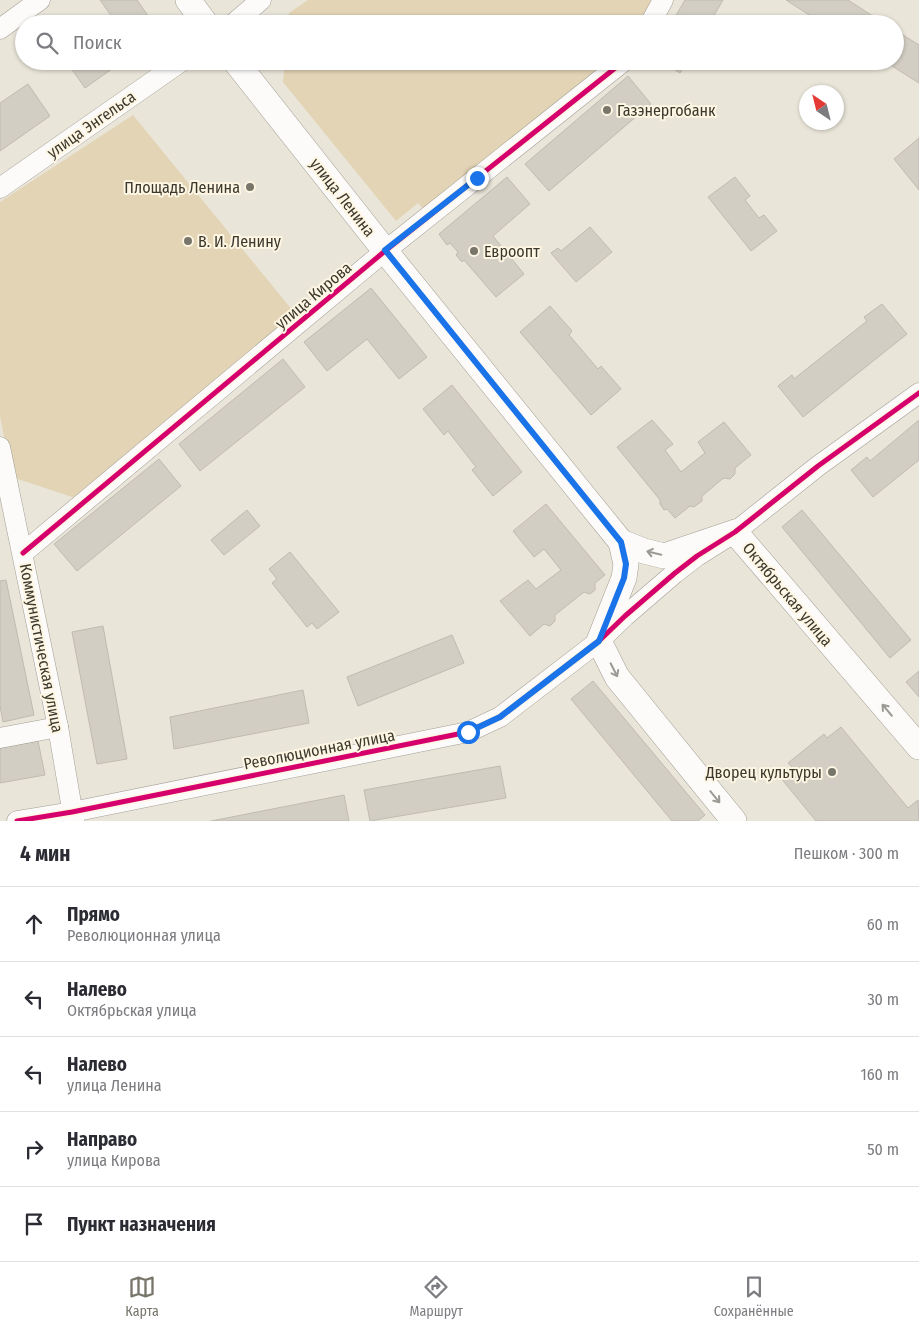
<!DOCTYPE html>
<html lang="ru">
<head>
<meta charset="utf-8">
<style>
  :root { --surface:#fff; --page:#f2f2f3; --text:#2b2b33; --muted:#7c7c81; --line:#e1e1e2; --accent:#78756a }
  body { margin:0; font-family:"Fira Sans Condensed",sans-serif; background:var(--page); color:var(--text) }
  .compass { position:absolute; left:799px; top:85px; width:45px; height:45px; border-radius:50%; background:var(--surface); box-shadow:0 1px 4px #0004; rotate:325deg }
  .stop { position:absolute; width:15px; height:15px; margin:-11px; border:4px solid #1a73e8; border-radius:50%; background:#fff }
  .stop.end { background:#1a73e8; border-color:#fff; box-shadow:0 1px 5px #0008 }
  .list { margin:0; padding:0; list-style:none }
  h2 { display:flex; justify-content:space-between; align-items:center; height:65px; margin:0; padding:0 20px; font-size:21px }
  h2 small { font-size:16px; font-weight:400; color:var(--muted) }
  .list li { display:grid; grid-template-columns:32px 1fr auto; gap:15px; align-items:center; box-sizing:border-box; height:75px; padding:0 20px; border-top:1px solid var(--line) }
  .list b { display:block; font-size:19px; white-space:nowrap }
  .list p { margin:0; font-size:16px; white-space:nowrap; color:var(--muted) }
  .list em { font-size:16px; font-style:normal; color:var(--muted) }
  .icon { flex:none; width:28px; height:28px; fill:none; stroke:currentColor; stroke-width:2; stroke-linecap:round; stroke-linejoin:round }
  .map { position:relative; flex:none; width:919px; height:821px; overflow:hidden }
  .search { position:absolute; background:var(--surface); box-shadow:0 1px 4px #0004; left:15px; right:15px; top:15px; height:55px; display:flex; align-items:center; gap:12px; box-sizing:border-box; padding:0 18px; border-radius:28px; color:var(--muted); font-size:19px }
  .sheet { height:440px; background:var(--surface) }
  nav { display:flex; justify-content:space-around; align-items:center; box-sizing:border-box; height:70px; border-top:1px solid var(--line); background:var(--surface); font-size:14px; color:var(--muted) }
  nav a { display:grid; justify-items:center; gap:2px }
  nav .on { color:var(--accent) }
  .map>svg:first-child { display:block }
  .green { fill:#e2d4b5 }
  .building { fill:#d3cec4; stroke:#c0bbb1 }
  .lines { fill:none; stroke-linecap:round; stroke-linejoin:round }
  .minor-casing { stroke:#a39f96; stroke-width:21 }
  .major-casing { stroke:#a39f96; stroke-width:26 }
  .minor { stroke:#fcfbf9; stroke-width:20 }
  .major { stroke:#fcfbf9; stroke-width:25 }
  .cycleway-casing { stroke:#fef6e3; stroke-width:8 }
  .cycleway { stroke:#d6006c; stroke-width:5 }
  .oneway { stroke:#9c9a94 }
  .route { stroke:#1a73e8; stroke-width:6 }
  .poi-dot { fill:#78756a; stroke:#fef6e3; stroke-width:2 }
  .labels { text-anchor:middle; stroke-width:4; stroke-linejoin:round; paint-order:stroke }
  .poi-label { font-size:16px; fill:#3b382e; stroke:#fef6e3; text-anchor:start }
  .street-label { font-size:16px; fill:#3b382e; stroke:#fef6e3 }
</style>
</head>
<body>
<div class="map">
<svg width="919" height="821" viewBox="0 0 919 821">
  <rect width="100%" height="100%" fill="#eae5d9"/>
  <g class="green">
    <polygon points="308,0 658,0 641,24 288,24 289,13"/>
    <polygon points="285,61 610,61 425,211 418,203 396,221 283,82"/>
    <polygon points="133,115 297,316 75,498 12,477 0,416 0,202"/>
  </g>
  <g class="building">
    <polygon points="100,0 137,0 154,24 117,24"/>
    <polygon points="685,0 723,0 709,24 671,24"/>
    <polygon points="786,0 848,0 885,24 823,24"/>
    <polygon points="895,30 919,45 919,83 884,61 895,61"/>
    <polygon points="66,61 123,61 85,88"/>
    <polygon points="661,61 687,61 680,73"/>
    <polygon points="628,76 651,104 549,191 525,164"/>
    <polygon points="28,84 50,116 0,151 0,103"/>
    <polygon points="919,138 919,190 894,159"/>
    <polygon points="507,177 530,204 493,236 524,274 496,297 464,260 462,262 456,255 458,252 450,243 447,245 439,234"/>
    <polygon points="735,177 750,196 745,200 759,218 764,215 777,231 751,251 708,197"/>
    <polygon points="590,227 612,252 576,282 551,253 558,248 561,251"/>
    <polygon points="371,288 427,357 399,379 367,339 327,371 304,342"/>
    <polygon points="882,304 907,334 803,417 778,386 792,375 794,379 867,321 864,317"/>
    <polygon points="550,306 572,331 569,335 598,369 601,366 621,389 591,415 520,332"/>
    <polygon points="283,359 305,387 200,471 179,444"/>
    <polygon points="452,385 522,472 493,496 472,470 476,467 448,431 444,435 423,409"/>
    <polygon points="652,420 673,444 665,450 681,472 705,453 698,442 724,422 751,455 735,468 735,474 730,479 724,478 721,480 702,496 702,501 694,507 690,506 675,518 667,509 664,510 660,504 660,500 617,447"/>
    <polygon points="919,420 919,460 873,497 851,470 867,457 870,461"/>
    <polygon points="159,459 181,486 77,571 54,544"/>
    <polygon points="546,504 605,575 595,583 595,590 590,594 584,592 555,615 555,621 550,626 544,624 530,636 500,601 528,580 536,589 561,570 544,549 534,557 513,531"/>
    <polygon points="247,510 260,526 224,555 211,540"/>
    <polygon points="802,510 911,640 890,658 782,527"/>
    <polygon points="290,552 339,612 317,629 312,623 307,627 272,583 277,579 269,569"/>
    <polygon points="6,580 34,715 3,722 0,706 0,581"/>
    <polygon points="103,626 127,759 97,764 72,632"/>
    <polygon points="452,635 464,663 358,706 347,677"/>
    <polygon points="919,671 919,697 906,682"/>
    <polygon points="593,681 705,815 698,821 672,821 571,699"/>
    <polygon points="303,690 309,723 174,749 170,717"/>
    <polygon points="841,727 908,808 918,800 919,821 816,821 780,777 792,767 788,763 824,734 827,738"/>
    <polygon points="38,741 45,775 0,783 0,748"/>
    <polygon points="500,766 506,798 370,821 364,790"/>
    <polygon points="344,795 349,821 211,821"/>
  </g>
  <g class="lines">
    <defs>
      <g id="minor">
        <polyline points="233,24 261,0"/>
        <polyline points="650,24 663,0"/>
        <polyline points="0,29 40,0"/>
        <polyline points="0,188 182,61"/>
        <polyline points="0,447 58,727 74,821"/>
        <polyline points="23,553 385,251 624,61"/>
        <polyline points="0,738 58,727"/>
        <polyline points="17,821 72,812 468,732 500,717 599,641 625,616 675,573 697,556 735,532 818,466 919,393"/>
      </g>
      <g id="major">
        <polyline points="188,0 206,24"/>
        <polyline points="235,61 394,262 621,542 626,564 624,578 599,641 617,677 734,821"/>
        <polyline points="621,542 644,551 664,556 735,532 919,747"/>
      </g>
    </defs>
    <use href="#minor" class="minor-casing"/>
    <use href="#major" class="major-casing"/>
    <use href="#minor" class="minor"/>
    <use href="#major" class="major"/>
    <defs>
      <g id="cycleway">
        <polyline points="23,553 385,251 624,61"/>
        <polyline points="17,821 72,812 468,732 500,717 599,641 625,616 675,573 697,556 735,532 818,466 919,393"/>
      </g>
    </defs>
    <use href="#cycleway" class="cycleway-casing"/>
    <use href="#cycleway" class="cycleway"/>
  </g>
  <defs><path id="oneway-shaft" d="M-6 0H5M1.5-3L5.5 0L1.5 3" fill="none" stroke-width="1.6" stroke-linecap="round" stroke-linejoin="round" transform="scale(1.25)"/></defs>
  <g class="oneway">
    <use href="#oneway-shaft" transform="translate(654 553) rotate(-167)"/>
    <use href="#oneway-shaft" transform="translate(614 670) rotate(63)"/>
    <use href="#oneway-shaft" transform="translate(887 710) rotate(-130)"/>
    <use href="#oneway-shaft" transform="translate(715 797) rotate(51)"/>
  </g>
  <g class="lines">
    <polyline class="route" points="468,732 500,717 599,641 624,578 626,564 621,542 385,250 477,178"/>
  </g>
  <g class="poi-dot">
    <circle cx="607" cy="110" r="5"/>
    <circle cx="250" cy="187" r="5"/>
    <circle cx="188" cy="241" r="5"/>
    <circle cx="474" cy="251" r="5"/>
    <circle cx="832" cy="772" r="5"/>
  </g>
  <g class="labels">
    <g class="poi-label">
      <text x="617" y="116">Газэнергобанк</text>
      <text x="240" y="193" text-anchor="end">Площадь Ленина</text>
      <text x="198" y="247">В. И. Ленину</text>
      <text x="484" y="257">Евроопт</text>
      <text x="822" y="778" text-anchor="end">Дворец культуры</text>
    </g>
    <g class="street-label">
      <text transform="translate(91 124) rotate(-35)" y="6">улица Энгельса</text>
      <text transform="translate(343 197) rotate(52)" y="6">улица Ленина</text>
      <text transform="translate(313 295) rotate(-40)" y="6">улица Кирова</text>
      <text transform="translate(788 594) rotate(50)" y="6">Октябрьская улица</text>
      <text transform="translate(42 648) rotate(79)" y="6">Коммунистическая улица</text>
      <text transform="translate(319 749) rotate(-11)" y="6">Революционная улица</text>
    </g>
  </g>
</svg>
<svg class="compass" viewBox="-18 -18 36 36"><path d="M0-13l5 13h-10z" fill="#e53935"/><path d="M0 13l5-13h-10z" fill="#7c7c81"/></svg>
<div class="stop" style="left:468px;top:732px"></div>
<div class="stop end" style="left:477px;top:178px"></div>
<div class="search"><svg class="icon" aria-label="search" viewBox="0 0 24 24"><circle cx="10" cy="10" r="6"/><path d="M15 15l6 6"/></svg>Поиск</div>
</div>
<section class="sheet">
<h2>4 мин<small>Пешком · 300 m</small></h2>
<ul class="list">
<li><svg class="icon" aria-label="ahead" viewBox="0 0 24 24"><path d="M12 20V5M6 11l6-6 6 6"/></svg><div><b>Прямо</b><p>Революционная улица</p></div><em>60 m</em></li>
<li><svg class="icon" aria-label="left" viewBox="0 0 24 24"><path d="M17 20v-9H6M10 6l-5 5 5 5"/></svg><div><b>Налево</b><p>Октябрьская улица</p></div><em>30 m</em></li>
<li><svg class="icon" aria-label="left" viewBox="0 0 24 24"><path d="M17 20v-9H6M10 6l-5 5 5 5"/></svg><div><b>Налево</b><p>улица Ленина</p></div><em>160 m</em></li>
<li><svg class="icon" aria-label="right" viewBox="0 0 24 24"><path d="M7 20v-9h11M14 6l5 5-5 5"/></svg><div><b>Направо</b><p>улица Кирова</p></div><em>50 m</em></li>
<li><svg class="icon" aria-label="arrive" viewBox="0 0 24 24"><path d="M6 21V4h12l-3 4 3 4H6"/></svg><div><b>Пункт назначения</b></div></li>
</ul>
</section>
<nav>
<a class="on"><svg class="icon" aria-label="map" viewBox="0 0 24 24"><path d="M3 6l6-2 6 2 6-2v14l-6 2-6-2-6 2zM9 4v14M15 6v14"/></svg>Карта</a>
<a><svg class="icon" aria-label="directions" viewBox="0 0 24 24"><path d="M12 3l9 9-9 9-9-9zM9 14v-3h6M13 9l2 2-2 2"/></svg>Маршрут</a>
<a><svg class="icon" aria-label="saved" viewBox="0 0 24 24"><path d="M7 4h10v16l-5-4-5 4z"/></svg>Сохранённые</a>
</nav>
</body>
</html>
